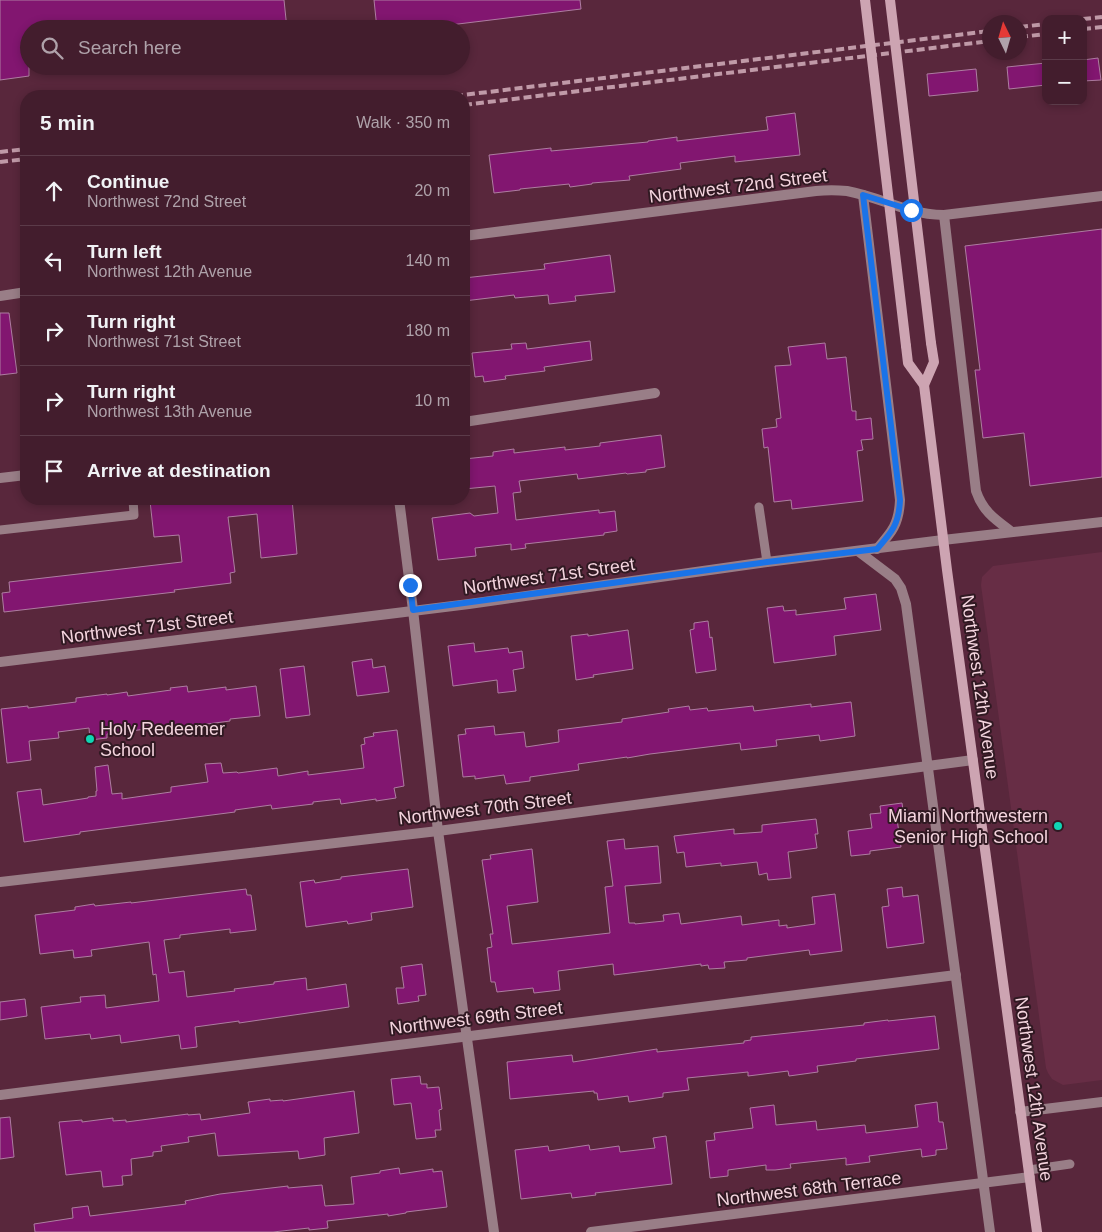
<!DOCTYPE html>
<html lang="en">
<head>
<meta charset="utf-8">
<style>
  :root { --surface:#431d2d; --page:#4d2a39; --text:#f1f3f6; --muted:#afa2aa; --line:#5b3b49 }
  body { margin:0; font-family:Helvetica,sans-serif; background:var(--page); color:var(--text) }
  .controls { position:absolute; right:15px; top:15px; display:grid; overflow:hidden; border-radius:10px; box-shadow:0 2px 8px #0003 }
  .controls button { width:45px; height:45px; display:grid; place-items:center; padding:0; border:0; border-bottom:1px solid var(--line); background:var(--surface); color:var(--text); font:25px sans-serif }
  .compass { position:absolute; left:982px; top:15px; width:45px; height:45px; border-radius:50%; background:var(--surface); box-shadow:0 2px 8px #0003; rotate:355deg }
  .stop { position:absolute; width:15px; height:15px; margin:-11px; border:4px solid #1a73e8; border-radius:50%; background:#fff }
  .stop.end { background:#1a73e8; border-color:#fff; box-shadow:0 1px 5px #0008 }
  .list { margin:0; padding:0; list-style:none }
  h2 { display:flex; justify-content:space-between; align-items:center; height:65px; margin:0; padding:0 20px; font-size:21px }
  h2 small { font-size:16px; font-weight:400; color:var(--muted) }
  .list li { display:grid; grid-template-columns:32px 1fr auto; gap:15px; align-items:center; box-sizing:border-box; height:70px; padding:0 20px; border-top:1px solid var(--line) }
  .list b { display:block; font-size:19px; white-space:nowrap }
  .list p { margin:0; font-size:16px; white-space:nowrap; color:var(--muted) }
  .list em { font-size:16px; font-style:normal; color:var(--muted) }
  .icon { flex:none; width:28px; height:28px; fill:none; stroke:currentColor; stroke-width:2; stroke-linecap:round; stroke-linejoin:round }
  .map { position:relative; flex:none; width:1102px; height:1232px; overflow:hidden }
  .search { position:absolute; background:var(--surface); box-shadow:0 2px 8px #0003; left:20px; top:20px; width:450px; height:55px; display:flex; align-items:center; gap:12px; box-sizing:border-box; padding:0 18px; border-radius:28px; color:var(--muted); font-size:19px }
  .panel { position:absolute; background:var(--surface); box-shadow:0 2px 8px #0003; left:20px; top:90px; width:450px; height:415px; border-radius:20px }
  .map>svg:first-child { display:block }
  .built { fill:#672d45 }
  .building { fill:#821670; stroke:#ae7da1 }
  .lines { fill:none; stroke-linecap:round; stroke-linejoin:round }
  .service { stroke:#997e87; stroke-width:9 }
  .minor { stroke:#997e87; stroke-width:10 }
  .tertiary { stroke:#997e87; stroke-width:10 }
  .secondary { stroke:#cda4b2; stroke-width:10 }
  .rail { stroke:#c09aa8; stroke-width:4; stroke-dasharray:8 4; stroke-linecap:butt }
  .secondary-bridge { stroke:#cda4b2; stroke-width:10 }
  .route { stroke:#1a73e8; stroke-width:6 }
  .poi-dot { fill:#0fd5b4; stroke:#301922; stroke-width:2 }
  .labels { text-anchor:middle; stroke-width:4; stroke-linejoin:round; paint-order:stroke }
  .street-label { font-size:18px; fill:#f4d4de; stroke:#301922 }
  .poi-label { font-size:18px; fill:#f4d4de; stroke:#301922; text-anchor:start }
</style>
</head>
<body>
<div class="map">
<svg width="1102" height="1232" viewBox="0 0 1102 1232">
  <rect width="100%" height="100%" fill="#59273c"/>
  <polygon class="built" points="1102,552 1102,1080 1063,1085 1052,1079 1048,1073 1046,1068 981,585 982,577 993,566"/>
  <g class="building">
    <polygon points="0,0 284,0 287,29 29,29 29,76 0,80"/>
    <polygon points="374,0 580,0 581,9 417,29 377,29"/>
    <polygon points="1098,58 1101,80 1083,81 1083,60"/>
    <polygon points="1046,63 1046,85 1009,89 1007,67"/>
    <polygon points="976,69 978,91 929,96 927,74"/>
    <polygon points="795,113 800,155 735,162 735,156 680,163 681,169 629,176 630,180 592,183 592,184 570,187 569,184 520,189 520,190 494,193 489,155 551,148 551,151 648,142 648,141 677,137 677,141 768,130 766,117"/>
    <polygon points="1102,229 1102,477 1030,486 1024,433 983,438 975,370 980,370 965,246"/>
    <polygon points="610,255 615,292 575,296 576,301 549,304 548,295 515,298 514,295 464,301 464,278 545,269 544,264"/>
    <polygon points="0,313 9,313 17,373 0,375"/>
    <polygon points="590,341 592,360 544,367 545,371 505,376 506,379 484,382 483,376 475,377 472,353 512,349 511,344 526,343 527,349"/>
    <polygon points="825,343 827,359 846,357 852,411 856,411 856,420 871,418 873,439 861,440 863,450 857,451 863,501 792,509 791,500 774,502 768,447 764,448 762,429 777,427 776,419 781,418 775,366 791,365 788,347"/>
    <polygon points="661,435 665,467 646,470 646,472 627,474 626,473 578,479 577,474 519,481 521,492 513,493 516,520 599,510 599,513 615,511 617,531 604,533 604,535 525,544 526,548 511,550 511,544 475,548 476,556 438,560 432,518 470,513 474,516 498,513 495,486 464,489 464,459 493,456 493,452 514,449 514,453 565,447 565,450 600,446 600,443"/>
    <polygon points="168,499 292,499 297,554 261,558 257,514 228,517 235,572 230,573 231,583 174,590 175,592 4,612 2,593 10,592 9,582 182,562 179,535 154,537 150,501"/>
    <polygon points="876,594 881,630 834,636 836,655 774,663 767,608 783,606 784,611 796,610 796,615 846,609 844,598"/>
    <polygon points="708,621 710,638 712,637 716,670 696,673 690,630 694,629 694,623"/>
    <polygon points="628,630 633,669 593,675 594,677 576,680 571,636 588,634 588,636"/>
    <polygon points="474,643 475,652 508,648 509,653 522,651 524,668 513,670 516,691 498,693 497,680 453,686 448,646"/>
    <polygon points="372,659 373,668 385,666 389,692 357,696 352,662"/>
    <polygon points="304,666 310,715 286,718 280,669"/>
    <polygon points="187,686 188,692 226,687 226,690 256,686 260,716 230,719 230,721 192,726 193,733 172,735 170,726 107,734 107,738 90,740 89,728 58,732 59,738 29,741 31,760 7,763 1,709 28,706 28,708 76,702 76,698 107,694 107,695 127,692 128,696 171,690 170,688"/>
    <polygon points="851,702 855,736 820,741 819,735 776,740 777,746 741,750 740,743 650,754 627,758 627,757 578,764 579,770 530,777 530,781 506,784 504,775 475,779 475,776 463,777 458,735 466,734 465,729 494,726 495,735 524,732 526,747 559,742 558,730 622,722 622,719 669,712 668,709 689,706 690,710 707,708 708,711 753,706 754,711 811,704 811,707"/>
    <polygon points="397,730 404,786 394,788 396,798 376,801 376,799 341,804 340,799 313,802 313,804 272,809 271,805 235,810 235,812 80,832 80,834 24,842 17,792 41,789 43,805 88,798 88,797 96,796 96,791 97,791 95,767 108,765 112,794 122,793 122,799 171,792 171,787 208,782 205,764 221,763 223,773 237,772 238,773 277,768 278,776 308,771 308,775 364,768 361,745 365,744 364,738 374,736 373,733"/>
    <polygon points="902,803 904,818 897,819 901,847 870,851 870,854 851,856 848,831 872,828 870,814 881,813 880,806"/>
    <polygon points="816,819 818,834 815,834 817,848 788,852 791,878 768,880 767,873 759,875 757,862 721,866 721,863 686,867 684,852 677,853 674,836 734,829 734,834 762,832 762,825"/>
    <polygon points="624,839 625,849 658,846 661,883 625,886 629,923 635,923 635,924 664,921 663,915 679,913 681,924 741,916 742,925 779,920 779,926 787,925 787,928 815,924 812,897 835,894 842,951 810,955 809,950 747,958 747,960 724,962 725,968 709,969 708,965 701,966 701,964 614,975 613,964 558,971 560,990 534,993 533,988 497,992 495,982 491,982 487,948 492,947 490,934 493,934 482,860 491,859 490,855 532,849 538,902 507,906 512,944 610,933 605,887 613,886 607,841"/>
    <polygon points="408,869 413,907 371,913 372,920 348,924 347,921 306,927 300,882 314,880 315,883 341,879 341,877"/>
    <polygon points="902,887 903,897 918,895 924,943 887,948 882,907 889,906 887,889"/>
    <polygon points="246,889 247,895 251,895 256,930 230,933 230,929 180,935 180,938 164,940 169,973 184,971 187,997 235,991 234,989 274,984 274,982 306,978 307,990 346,984 349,1007 239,1023 239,1021 195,1027 197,1047 181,1049 179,1035 121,1043 120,1035 91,1039 90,1034 45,1039 41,1007 81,1002 80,997 105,995 106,1008 159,1001 156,974 153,975 149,942 91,950 92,956 74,958 73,950 40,954 35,915 75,910 75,907 94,904 95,906 131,902 131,903"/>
    <polygon points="422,964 426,995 418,996 419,1001 398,1004 396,988 404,988 401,967"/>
    <polygon points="25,999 27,1016 0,1020 0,1002"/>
    <polygon points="935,1016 939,1049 856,1059 856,1061 817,1066 818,1072 789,1076 788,1071 748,1076 748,1072 687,1078 689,1090 663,1093 663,1097 629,1102 628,1096 598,1100 597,1093 594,1093 594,1091 510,1099 507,1062 572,1055 573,1062 657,1049 657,1052 744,1043 744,1041 751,1040 751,1037 864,1025 864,1023 888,1020 888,1021"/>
    <polygon points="420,1076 421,1084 427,1084 427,1088 439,1087 442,1109 439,1110 441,1130 435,1130 436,1137 416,1139 411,1103 394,1105 391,1079"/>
    <polygon points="354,1091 359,1133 324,1138 325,1155 299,1159 298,1151 218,1156 215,1133 188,1137 189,1142 161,1146 162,1151 153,1152 153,1156 131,1159 132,1175 122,1176 123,1185 103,1187 101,1171 66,1175 59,1122 82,1120 82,1122 113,1118 113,1121 126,1120 126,1122 188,1114 188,1115 200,1114 201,1120 250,1113 248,1102 270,1099 270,1101 283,1100 283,1101"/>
    <polygon points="937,1102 939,1122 943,1122 947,1149 936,1150 936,1155 922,1157 921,1149 869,1156 870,1162 846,1165 846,1158 790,1164 791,1168 775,1170 766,1170 766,1165 728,1170 728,1176 710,1178 706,1141 715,1140 714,1133 753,1128 750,1108 774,1105 776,1125 816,1121 817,1130 865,1125 866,1133 918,1127 915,1105"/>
    <polygon points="10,1117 14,1157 0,1159 0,1118"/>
    <polygon points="666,1136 672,1184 595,1193 596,1195 572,1198 571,1193 521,1199 515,1150 548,1146 549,1151 589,1145 590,1150 619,1146 620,1152 655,1148 653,1138"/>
    <polygon points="399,1168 400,1174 433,1169 433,1172 442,1171 447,1207 406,1212 406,1213 388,1216 388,1214 327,1221 328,1228 309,1230 309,1228 273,1232 35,1232 34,1224 73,1218 72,1208 88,1206 90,1216 186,1204 185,1201 220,1194 288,1186 288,1188 322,1185 325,1206 354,1204 351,1177 380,1173 380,1171"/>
  </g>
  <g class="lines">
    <g class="service">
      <polyline points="759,507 767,562"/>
      <polyline points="0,530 134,515 133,499"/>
      <polyline points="1029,1170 1070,1164"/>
    </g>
    <g class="minor">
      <path d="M863,195L900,500C899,524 892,532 877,549"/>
      <path d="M944,215L976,491C983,512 996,520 1012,532"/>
      <path d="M464,236L816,191C826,190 837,190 847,191C869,195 889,204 910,210C921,213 933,215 944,215L1102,196"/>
      <polyline points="0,296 26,292"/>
      <polyline points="464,422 655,393"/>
      <polyline points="0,478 26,475"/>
      <polyline points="399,499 413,610 438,831 494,1232"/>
      <polyline points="858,551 895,579 901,588 906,604 990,1232"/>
      <polyline points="0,882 438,831 973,760"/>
      <polyline points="0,1095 956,975"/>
      <polyline points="1020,1112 1102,1102"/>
      <polyline points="591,1232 1030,1177"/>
    </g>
    <polyline class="tertiary" points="0,662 469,604 767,562 943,540 1102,522"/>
    <g class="secondary">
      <polyline points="906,346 908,363 924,385 947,570 1037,1232"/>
      <polyline points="924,385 934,362 931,343"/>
    </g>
    <g class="rail">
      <polyline points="1083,19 1102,17"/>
      <polyline points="1020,27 1046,24"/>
      <polyline points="1083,29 1102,27"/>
      <polyline points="1020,37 1046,34"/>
      <polyline points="455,96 990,31"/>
      <polyline points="464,105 990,41"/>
      <polyline points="0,152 26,149"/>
      <polyline points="0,162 26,159"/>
    </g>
    <g class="secondary-bridge">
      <polyline points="865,0 906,346"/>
      <polyline points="890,0 931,343"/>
    </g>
  </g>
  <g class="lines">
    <path class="route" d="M410,585L413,610L767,562L877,549C892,532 899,524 900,500L863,195L911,210"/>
  </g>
  <g class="poi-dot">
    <circle cx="90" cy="739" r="5"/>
    <circle cx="1058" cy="826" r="5"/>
  </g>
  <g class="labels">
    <g class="street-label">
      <text transform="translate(738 186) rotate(-7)" y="6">Northwest 72nd Street</text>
      <text transform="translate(549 576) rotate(-8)" y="6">Northwest 71st Street</text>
      <text transform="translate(147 627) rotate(-7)" y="6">Northwest 71st Street</text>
      <text transform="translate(980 687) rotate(82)" y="6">Northwest 12th Avenue</text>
      <text transform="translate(485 808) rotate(-7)" y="6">Northwest 70th Street</text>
      <text transform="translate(476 1018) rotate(-7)" y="6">Northwest 69th Street</text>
      <text transform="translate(1034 1089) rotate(82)" y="6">Northwest 12th Avenue</text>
      <text transform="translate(809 1189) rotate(-7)" y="6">Northwest 68th Terrace</text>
    </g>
    <g class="poi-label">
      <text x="100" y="735">Holy Redeemer<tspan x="100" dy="21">School</tspan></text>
      <text x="1048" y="822" text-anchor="end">Miami Northwestern<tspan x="1048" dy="21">Senior High School</tspan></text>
    </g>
  </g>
</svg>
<div class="controls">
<button>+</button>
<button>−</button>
</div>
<svg class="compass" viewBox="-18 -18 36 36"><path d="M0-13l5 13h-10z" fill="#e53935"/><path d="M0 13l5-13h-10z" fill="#afa2aa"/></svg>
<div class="stop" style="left:911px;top:210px"></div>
<div class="stop end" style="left:410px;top:585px"></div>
<div class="search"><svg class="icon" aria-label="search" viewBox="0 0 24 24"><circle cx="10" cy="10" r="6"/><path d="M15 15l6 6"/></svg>Search here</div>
<section class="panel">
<h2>5 min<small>Walk · 350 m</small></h2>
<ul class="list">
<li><svg class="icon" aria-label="ahead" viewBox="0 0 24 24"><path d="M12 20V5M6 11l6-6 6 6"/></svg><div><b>Continue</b><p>Northwest 72nd Street</p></div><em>20 m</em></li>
<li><svg class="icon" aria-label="left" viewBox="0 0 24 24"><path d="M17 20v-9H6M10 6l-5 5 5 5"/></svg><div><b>Turn left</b><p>Northwest 12th Avenue</p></div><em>140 m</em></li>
<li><svg class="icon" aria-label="right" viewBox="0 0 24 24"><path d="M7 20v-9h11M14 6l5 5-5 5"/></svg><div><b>Turn right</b><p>Northwest 71st Street</p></div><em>180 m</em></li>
<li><svg class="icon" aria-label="right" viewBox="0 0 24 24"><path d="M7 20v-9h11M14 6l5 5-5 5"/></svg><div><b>Turn right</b><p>Northwest 13th Avenue</p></div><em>10 m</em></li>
<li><svg class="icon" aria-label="arrive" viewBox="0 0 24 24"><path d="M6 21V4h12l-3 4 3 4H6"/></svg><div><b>Arrive at destination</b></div></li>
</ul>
</section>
</div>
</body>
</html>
